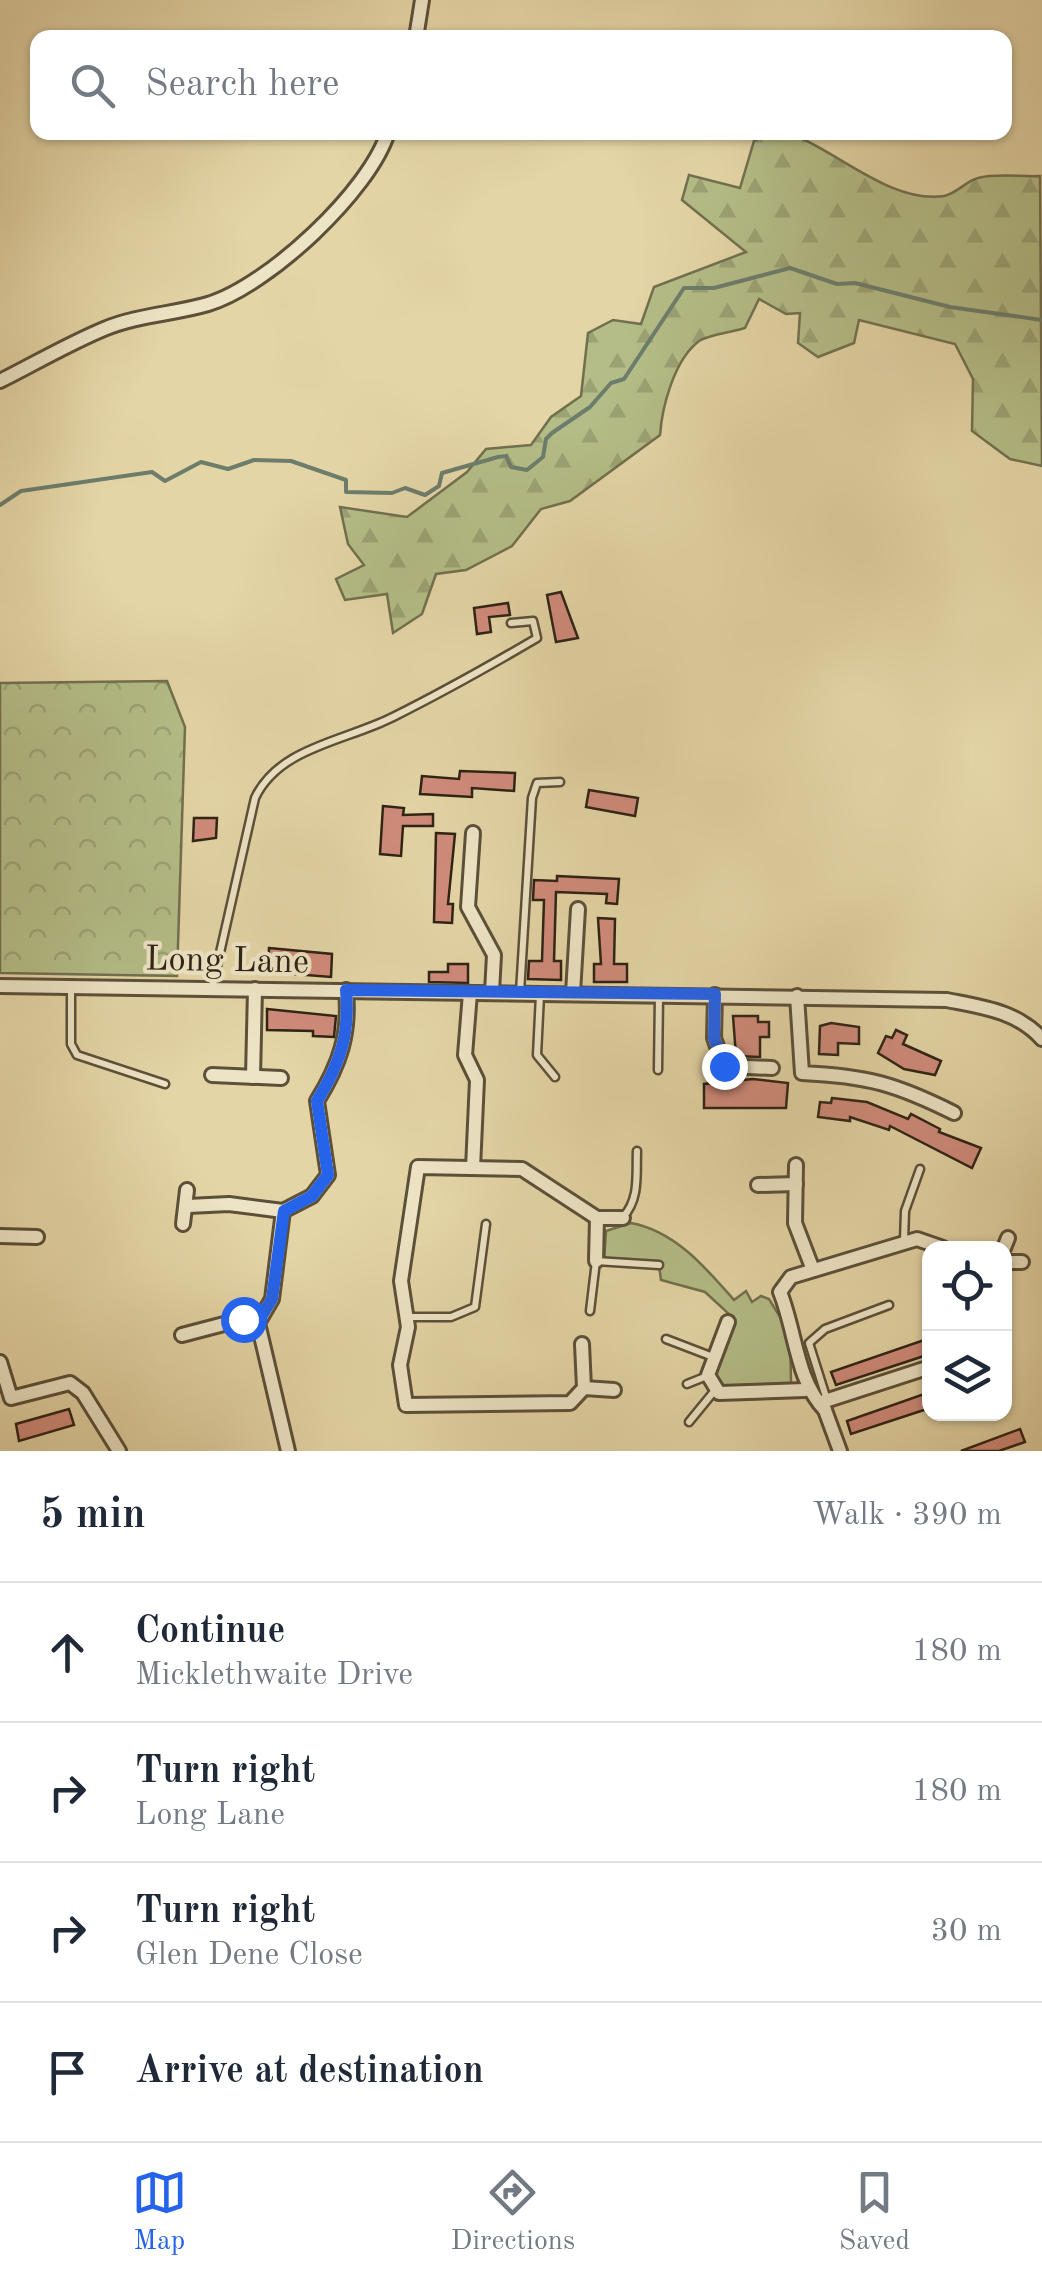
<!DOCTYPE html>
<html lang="en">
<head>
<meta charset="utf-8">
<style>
  :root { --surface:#fff; --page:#f6f6f7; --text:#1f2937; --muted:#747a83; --line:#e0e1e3; --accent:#2563eb }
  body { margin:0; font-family:"Old Standard TT",serif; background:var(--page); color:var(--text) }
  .controls { position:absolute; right:30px; bottom:30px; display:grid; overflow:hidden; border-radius:20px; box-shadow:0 2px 8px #0004 }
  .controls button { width:90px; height:90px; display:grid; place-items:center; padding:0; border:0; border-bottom:2px solid var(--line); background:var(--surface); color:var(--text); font:50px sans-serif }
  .stop { position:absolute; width:30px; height:30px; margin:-22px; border:8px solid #2563eb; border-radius:50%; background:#fff }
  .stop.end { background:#2563eb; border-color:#fff; box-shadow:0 2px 10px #0008 }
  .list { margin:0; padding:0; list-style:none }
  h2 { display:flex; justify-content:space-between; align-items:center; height:130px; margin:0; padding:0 40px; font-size:42px }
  h2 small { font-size:32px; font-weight:400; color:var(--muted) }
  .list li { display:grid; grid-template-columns:65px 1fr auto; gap:30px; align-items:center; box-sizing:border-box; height:140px; padding:0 40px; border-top:2px solid var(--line) }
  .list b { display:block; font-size:38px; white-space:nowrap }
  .list p { margin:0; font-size:32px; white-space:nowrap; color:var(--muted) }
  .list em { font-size:32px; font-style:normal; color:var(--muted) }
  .icon { flex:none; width:55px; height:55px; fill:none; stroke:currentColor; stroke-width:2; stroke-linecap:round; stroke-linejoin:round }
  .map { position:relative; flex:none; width:1042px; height:1451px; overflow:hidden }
  .search { position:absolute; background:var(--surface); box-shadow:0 2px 8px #0004; left:30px; right:30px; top:30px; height:110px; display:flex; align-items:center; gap:25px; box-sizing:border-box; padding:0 35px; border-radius:20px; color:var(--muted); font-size:38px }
  .sheet { height:690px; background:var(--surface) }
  nav { display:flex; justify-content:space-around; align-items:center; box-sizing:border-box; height:140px; border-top:2px solid var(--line); background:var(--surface); font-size:28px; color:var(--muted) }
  nav a { display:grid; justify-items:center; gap:5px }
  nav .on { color:var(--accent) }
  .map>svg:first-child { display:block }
  .grass { fill:#b4bd87; stroke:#71704e; stroke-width:2.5 }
  .forest { fill:url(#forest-firs); stroke:#71704e; stroke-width:2.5 }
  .park { fill:url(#park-crowns); stroke:#71704e; stroke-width:2.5 }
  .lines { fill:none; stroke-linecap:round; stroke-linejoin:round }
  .stream { stroke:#6c7d6c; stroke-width:4 }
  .building { fill:#d08b7b; stroke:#2e2315; stroke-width:2.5 }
  .service-casing { stroke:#5c5039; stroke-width:11 }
  .minor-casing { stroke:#5c5039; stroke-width:18 }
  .service { stroke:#ede4c5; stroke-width:6 }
  .minor { stroke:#ede4c5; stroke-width:12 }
  .route { stroke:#2563eb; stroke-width:12 }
  .labels { text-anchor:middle; stroke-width:8; stroke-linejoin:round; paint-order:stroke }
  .street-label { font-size:35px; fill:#2e2315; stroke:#ede4c5 }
</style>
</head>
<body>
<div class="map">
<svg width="1042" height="1451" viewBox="0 0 1042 1451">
  <defs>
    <pattern id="forest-firs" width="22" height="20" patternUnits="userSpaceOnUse" patternTransform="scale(2.5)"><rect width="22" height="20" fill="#b4bd87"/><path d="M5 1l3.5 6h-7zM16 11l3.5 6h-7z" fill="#9ba274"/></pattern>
    <pattern id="park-crowns" width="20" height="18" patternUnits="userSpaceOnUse" patternTransform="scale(2.5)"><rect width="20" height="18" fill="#b4bd87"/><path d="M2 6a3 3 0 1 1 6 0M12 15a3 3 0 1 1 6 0" fill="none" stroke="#9ba274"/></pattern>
  </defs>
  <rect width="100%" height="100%" fill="#e4d5a6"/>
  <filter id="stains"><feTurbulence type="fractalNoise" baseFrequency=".002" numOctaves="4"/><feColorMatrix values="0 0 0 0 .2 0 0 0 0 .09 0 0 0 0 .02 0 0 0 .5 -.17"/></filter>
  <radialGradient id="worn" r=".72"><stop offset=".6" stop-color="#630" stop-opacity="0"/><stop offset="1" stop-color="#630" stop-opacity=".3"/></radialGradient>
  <path class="grass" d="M631,1223C675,1231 706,1268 734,1300L746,1291L752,1302L761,1296L769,1299L790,1333L791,1383L721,1388L711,1366L729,1314L705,1292L661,1280L659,1265L604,1262L606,1231Z"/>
  <path class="forest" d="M787,132C835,149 890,204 944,196C956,194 966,181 978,178C996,173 1021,177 1040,176L1042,466L1010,459L972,431L973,379L955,344L859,320L854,343L818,357L798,343L800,313L786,314L759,299L745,328C733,332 710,334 699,341C674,360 662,407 660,435L570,501L541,509L512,546L466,570L436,574L422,614L393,633L387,594L345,600L336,579L364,565L348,544L340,507L407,517L467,472L486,449L531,445L551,417L581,396L588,333L613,320L641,324L654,287L746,252L682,200L689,175L740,188L754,141L770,133Z"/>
  <polygon class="park" points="167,681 185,727 177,976 0,973 0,683"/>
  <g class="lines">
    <polyline class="stream" points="0,505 21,491 152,472 165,481 201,462 228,469 254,460 291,461 346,480 346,492 392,493 405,488 425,495 439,486 442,473 498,457 506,456 511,467 527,470 543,457 546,439 552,433 590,407 611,383 624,379 684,288 714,288 790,268 837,284 855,283 950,307 1042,320"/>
  </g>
  <g class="building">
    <polygon points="561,592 578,638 556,642 547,595"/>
    <polygon points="508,603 510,615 489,617 491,632 477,634 474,608"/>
    <polygon points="460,771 515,773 514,791 472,788 472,797 420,794 422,776 459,779"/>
    <polygon points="589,790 638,798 635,816 586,807"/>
    <polygon points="383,806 404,808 403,815 433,814 433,826 403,826 401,856 380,854"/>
    <polygon points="194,818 217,818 216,838 193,841"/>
    <polygon points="436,833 455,834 448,904 453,904 452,923 434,922"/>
    <polygon points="557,876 619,879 617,904 606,903 607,894 556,892 554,961 561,961 561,980 528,979 529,961 542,961 544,900 533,900 534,880 557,881"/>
    <polygon points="598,918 615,919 614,964 627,964 627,982 594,982 594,964 601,964"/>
    <polygon points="269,948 332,954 331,977 268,972"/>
    <polygon points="448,964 468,964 468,983 429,982 429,972 448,972"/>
    <polygon points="267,1009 336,1016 334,1037 313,1036 313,1031 267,1030"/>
    <polygon points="733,1016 758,1016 758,1022 769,1022 769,1037 760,1037 760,1057 736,1056"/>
    <polygon points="831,1023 859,1027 859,1044 838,1043 838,1055 819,1054 820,1026"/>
    <polygon points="896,1030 907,1035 903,1044 941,1061 935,1075 904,1069 878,1053 886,1036 892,1038"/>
    <polygon points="753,1079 788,1083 786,1108 704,1108 704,1084"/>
    <polygon points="832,1098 867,1102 908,1119 911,1114 940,1129 939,1132 981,1148 972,1168 890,1126 889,1130 850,1117 850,1121 818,1117 820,1102 831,1103"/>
    <polygon points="930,1338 930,1354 836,1385 831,1372"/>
    <polygon points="930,1392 930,1408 851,1434 847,1421"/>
    <polygon points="69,1409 74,1425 19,1441 16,1424"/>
    <polygon points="1020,1429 1025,1442 999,1451 961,1451"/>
  </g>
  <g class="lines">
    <defs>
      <g id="service">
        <path d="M212,988L255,798C279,747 346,741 393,717C441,693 491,665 537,638L533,621L511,623"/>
        <polyline points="71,989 71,1044 77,1055 165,1084"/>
        <polyline points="520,992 532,798 537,783 560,782"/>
        <polyline points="540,995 537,1055 555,1077"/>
        <polyline points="658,1070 659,996"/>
        <path d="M623,1217C640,1199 636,1174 637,1151"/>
        <polyline points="904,1241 905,1211 920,1169"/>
        <polyline points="590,1311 596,1261 659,1265"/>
        <polyline points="408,1317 451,1317 475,1307 486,1224"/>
        <polyline points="666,1339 713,1357"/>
        <polyline points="687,1384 707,1376"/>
        <polyline points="827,1400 809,1343 825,1329 889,1305"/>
        <polyline points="689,1422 716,1389"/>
      </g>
      <g id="minor">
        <polyline points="416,38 422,0"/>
        <path d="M0,381C34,364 68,344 104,329C137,315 174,314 208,304C268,286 370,191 388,132"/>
        <polyline points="473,833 468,907 494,955 492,992"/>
        <path d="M0,986L947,1000C982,1007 1017,1011 1042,1039"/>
        <polyline points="470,993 465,1055 477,1080 473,1168"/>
        <polyline points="573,993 578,909"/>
        <polyline points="715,995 714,1038 724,1066 772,1068"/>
        <path d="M797,996L802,1073C867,1076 896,1084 954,1113"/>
        <polyline points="212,1075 281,1078"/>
        <polyline points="253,1077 255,989"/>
        <polyline points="796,1165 795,1223 813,1270"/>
        <polyline points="758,1185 796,1184"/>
        <polyline points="188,1206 229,1204 283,1211"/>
        <polyline points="183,1224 187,1190"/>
        <polyline points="0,1236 37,1237"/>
        <polyline points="1004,1248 1008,1238"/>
        <polyline points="596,1261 597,1218"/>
        <polyline points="1004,1262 1022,1262"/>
        <polyline points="728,1322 708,1375 719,1393 805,1390"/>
        <polyline points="182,1335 243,1319 258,1323"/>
        <polyline points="582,1344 584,1388 570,1403 406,1405 400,1365 408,1327 401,1281 418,1167 522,1169 597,1218 623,1218"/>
        <polyline points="0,1362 11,1398 70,1383 83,1393 119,1451"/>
        <polyline points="584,1388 614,1390"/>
        <path d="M825,1410C796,1380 796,1332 780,1292L791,1277L917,1239L943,1248"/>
        <path d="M288,1451L258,1323L272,1299L283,1211L312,1196L328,1175L317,1101C340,1064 350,1034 346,990"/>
        <polyline points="840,1451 822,1402 930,1367"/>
      </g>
    </defs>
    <use href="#service" class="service-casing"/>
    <use href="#minor" class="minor-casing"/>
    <use href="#service" class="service"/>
    <use href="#minor" class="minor"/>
  </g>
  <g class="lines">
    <path class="route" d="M243,1319L258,1322L272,1299L284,1211L312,1196L328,1175L317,1101C340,1064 350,1034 346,990L715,994L714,1038L724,1066"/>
  </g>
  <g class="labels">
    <g class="street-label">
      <text transform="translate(227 959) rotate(1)" y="12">Long Lane</text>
    </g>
  </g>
  <rect width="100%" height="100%" filter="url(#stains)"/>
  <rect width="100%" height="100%" fill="url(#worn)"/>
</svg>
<div class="controls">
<button><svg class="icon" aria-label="locate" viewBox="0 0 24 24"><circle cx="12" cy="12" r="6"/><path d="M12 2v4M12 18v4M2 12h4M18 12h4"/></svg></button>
<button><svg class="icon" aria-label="layers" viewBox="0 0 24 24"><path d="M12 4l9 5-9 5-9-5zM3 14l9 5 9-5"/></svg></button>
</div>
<div class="stop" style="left:243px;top:1319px"></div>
<div class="stop end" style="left:724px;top:1066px"></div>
<div class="search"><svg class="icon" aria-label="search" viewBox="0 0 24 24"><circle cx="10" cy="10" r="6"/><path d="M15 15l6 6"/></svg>Search here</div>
</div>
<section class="sheet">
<h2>5 min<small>Walk · 390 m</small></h2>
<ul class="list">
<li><svg class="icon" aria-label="ahead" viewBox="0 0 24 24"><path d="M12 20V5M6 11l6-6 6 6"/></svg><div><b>Continue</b><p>Micklethwaite Drive</p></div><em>180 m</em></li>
<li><svg class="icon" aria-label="right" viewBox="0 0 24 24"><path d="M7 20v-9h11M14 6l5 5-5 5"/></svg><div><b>Turn right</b><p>Long Lane</p></div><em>180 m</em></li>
<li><svg class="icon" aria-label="right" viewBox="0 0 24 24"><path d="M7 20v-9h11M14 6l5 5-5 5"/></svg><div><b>Turn right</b><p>Glen Dene Close</p></div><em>30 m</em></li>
<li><svg class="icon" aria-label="arrive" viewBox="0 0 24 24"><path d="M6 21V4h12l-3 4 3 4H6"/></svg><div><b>Arrive at destination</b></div></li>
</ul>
</section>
<nav>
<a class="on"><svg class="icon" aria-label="map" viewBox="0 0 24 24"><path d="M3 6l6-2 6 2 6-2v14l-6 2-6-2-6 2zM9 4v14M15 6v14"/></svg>Map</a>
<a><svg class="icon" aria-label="directions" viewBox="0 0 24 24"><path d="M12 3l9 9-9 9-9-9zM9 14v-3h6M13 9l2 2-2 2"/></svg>Directions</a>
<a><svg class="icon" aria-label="saved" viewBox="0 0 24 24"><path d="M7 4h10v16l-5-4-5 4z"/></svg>Saved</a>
</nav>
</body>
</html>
